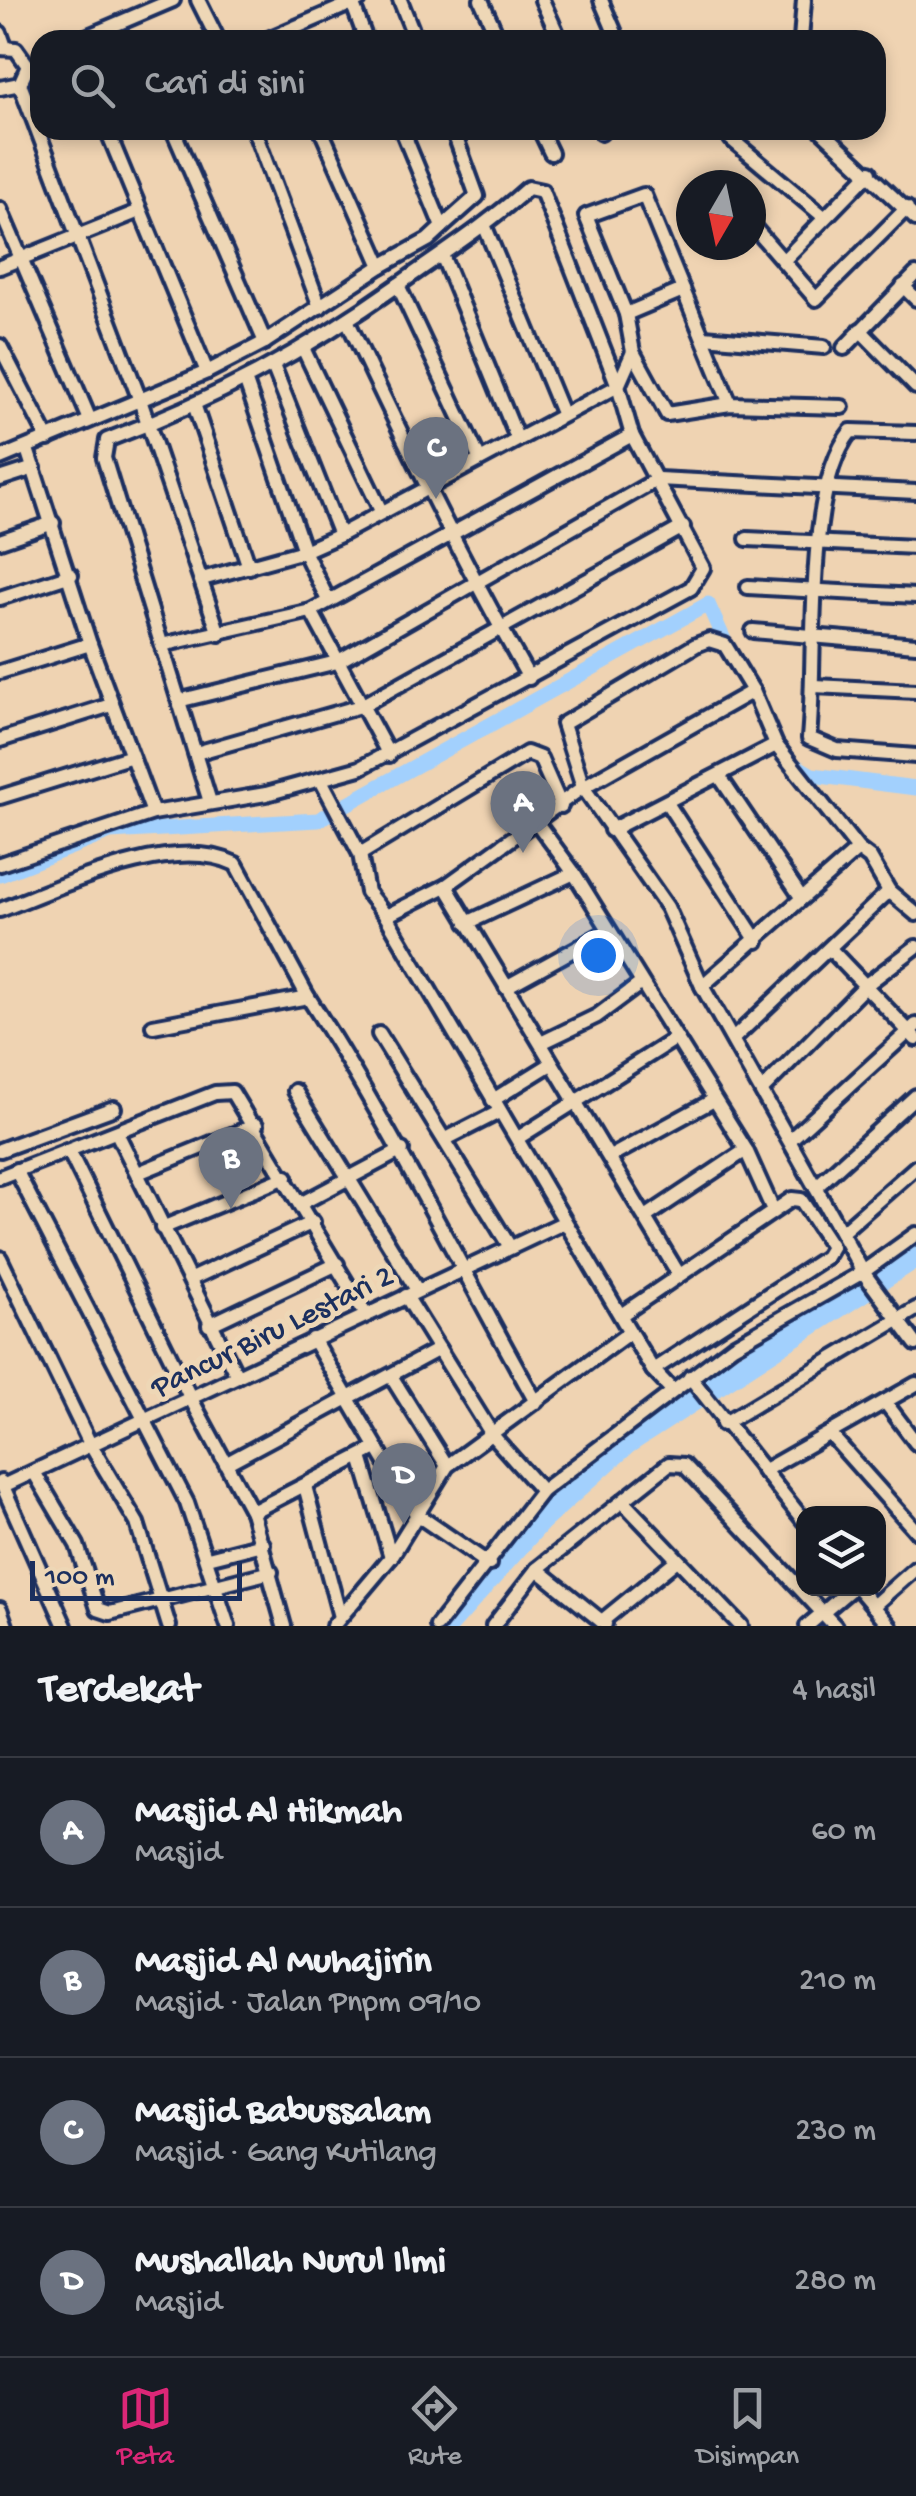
<!DOCTYPE html>
<html lang="id">
<head>
<meta charset="utf-8">
<style>
  :root { --surface:#171b24; --page:#242831; --text:#f1f3f6; --muted:#9ea1a6; --line:#363941; --accent:#db2777 }
  body { margin:0; font-family:"Gochi Hand",sans-serif; background:var(--page); color:var(--text) }
  .controls { position:absolute; right:30px; bottom:30px; display:grid; overflow:hidden; border-radius:20px; box-shadow:0 5px 15px #0003 }
  .controls button { width:90px; height:90px; display:grid; place-items:center; padding:0; border:0; border-bottom:2px solid var(--line); background:var(--surface); color:var(--text); font:50px sans-serif }
  .compass { position:absolute; left:676px; top:170px; width:90px; height:90px; border-radius:50%; background:var(--surface); box-shadow:0 5px 15px #0003; rotate:189deg }
  .scale { position:absolute; left:30px; bottom:25px; width:212px; box-sizing:border-box; padding-left:10px; border:5px solid #1b2f5e; border-top:0; font-size:28px; line-height:35px; white-space:nowrap; color:#1b2f5e; -webkit-text-stroke:8px #eed7b6; paint-order:stroke }
  .you { position:absolute; left:598px; top:955px; width:35px; height:35px; margin:-25px; border:8px solid #fff; border-radius:50%; background:#1a73e8; box-shadow:0 0 0 15px #1a73e833 }
  .badge { display:grid; place-items:center; width:65px; height:65px; border-radius:50%; background:var(--accent); color:#fff; font-size:32px; font-weight:700 }
  .pin { position:absolute; translate:-50% -82px; filter:drop-shadow(0 2px 5px #0008) }
  .pin::after { content:''; position:absolute; top:52px; width:35px; height:30px; background:inherit; clip-path:polygon(0 0,100% 0,50% 100%) }
  .list { margin:0; padding:0; list-style:none }
  h2 { display:flex; justify-content:space-between; align-items:center; height:130px; margin:0; padding:0 40px; font-size:42px }
  h2 small { font-size:32px; font-weight:400; color:var(--muted) }
  .list li { display:grid; grid-template-columns:65px 1fr auto; gap:30px; align-items:center; box-sizing:border-box; height:150px; padding:0 40px; border-top:2px solid var(--line) }
  .list b { display:block; font-size:38px; white-space:nowrap }
  .list p { margin:0; font-size:32px; white-space:nowrap; color:var(--muted) }
  .list em { font-size:32px; font-style:normal; color:var(--muted) }
  .icon { flex:none; width:55px; height:55px; fill:none; stroke:currentColor; stroke-width:2; stroke-linecap:round; stroke-linejoin:round }
  .map { position:relative; flex:none; width:916px; height:1626px; overflow:hidden }
  .search { position:absolute; background:var(--surface); box-shadow:0 5px 15px #0003; left:30px; right:30px; top:30px; height:110px; display:flex; align-items:center; gap:25px; box-sizing:border-box; padding:0 35px; border-radius:30px; color:var(--muted); font-size:38px }
  .sheet { height:730px; background:var(--surface) }
  nav { display:flex; justify-content:space-around; align-items:center; box-sizing:border-box; height:140px; border-top:2px solid var(--line); background:var(--surface); font-size:28px; color:var(--muted) }
  nav a { display:grid; justify-items:center; gap:5px }
  nav .on { color:var(--accent) }
  .map>svg:first-child { display:block }
  .lines { fill:none; stroke-linecap:round; stroke-linejoin:round }
  .canal { stroke:#a2d0fd; stroke-width:15 }
  .river { stroke:#a2d0fd; stroke-width:25 }
  .street-casing { stroke:#1b2f5e; stroke-width:20 }
  .street { stroke:#eed7b6; stroke-width:12 }
  .labels { text-anchor:middle; stroke-width:10; stroke-linejoin:round; paint-order:stroke }
  .street-label { font-size:32px; fill:#1b2f5e; stroke:#eed7b6 }
</style>
</head>
<body>
<div class="map">
<svg width="916" height="1626" viewBox="0 0 916 1626">
  <rect width="100%" height="100%" fill="#efd3b2"/>
  <filter id="ink" filterUnits="userSpaceOnUse"><feTurbulence type="fractalNoise" baseFrequency=".01" numOctaves="2"/><feDisplacementMap in="SourceGraphic" scale="20" xChannelSelector="R" yChannelSelector="G"/><feConvolveMatrix kernelMatrix="1 2 1 2 8 2 1 2 1" color-interpolation-filters="sRGB"/></filter>
  <g filter="url(#ink)">
    <g class="lines">
      <g class="canal">
        <polyline points="786,760 812,775 916,788"/>
        <polyline points="0,875 110,832 318,820 708,604 730,653"/>
      </g>
      <polyline class="river" points="445,1626 539,1520 626,1442 916,1255"/>
      <defs>
        <g id="street">
          <polyline points="198,0 218,40"/>
          <polyline points="400,0 416,40"/>
          <polyline points="481,0 499,40"/>
          <polyline points="542,0 560,40"/>
          <polyline points="601,0 618,40"/>
          <polyline points="352,2 366,40"/>
          <polyline points="0,33 5,47"/>
          <polyline points="79,40 173,0"/>
          <polyline points="266,40 359,0"/>
          <polyline points="801,40 804,0"/>
          <polyline points="0,48 16,49 28,66 20,84 0,88"/>
          <polyline points="20,84 141,403 219,634"/>
          <polyline points="107,130 207,372"/>
          <polyline points="173,130 265,342"/>
          <polyline points="254,130 320,307"/>
          <polyline points="540,130 551,153"/>
          <polyline points="599,130 601,133"/>
          <polyline points="726,130 731,139 824,217"/>
          <polyline points="821,130 916,219"/>
          <polyline points="0,209 90,420"/>
          <polyline points="751,224 816,299 907,208"/>
          <polyline points="442,227 477,196 453,130"/>
          <polyline points="485,227 562,413"/>
          <polyline points="442,255 517,438"/>
          <polyline points="783,261 870,172"/>
          <polyline points="381,266 428,240 442,227 402,130"/>
          <polyline points="0,267 137,212"/>
          <polyline points="398,285 479,458"/>
          <polyline points="903,286 916,299"/>
          <polyline points="626,314 683,290"/>
          <path d="M348,322C405,443 463,562 529,678"/>
          <polyline points="860,330 916,387"/>
          <polyline points="704,337 824,347"/>
          <polyline points="0,346 48,439"/>
          <polyline points="303,348 381,511"/>
          <polyline points="844,348 916,274"/>
          <polyline points="274,368 340,535"/>
          <polyline points="246,382 304,551 328,600"/>
          <polyline points="730,404 644,195 586,216 626,314 633,352 667,414 730,404 842,407"/>
          <polyline points="195,407 249,567"/>
          <path d="M916,433L851,431C803,490 817,660 809,738L837,750L916,756"/>
          <polyline points="27,449 90,644 153,813"/>
          <polyline points="0,458 207,372 265,342 381,266 321,130"/>
          <polyline points="0,479 34,468"/>
          <polyline points="747,539 916,547"/>
          <polyline points="0,541 53,523"/>
          <polyline points="202,579 304,551 340,535 618,386 633,352"/>
          <polyline points="748,587 916,596"/>
          <polyline points="0,598 71,575"/>
          <polyline points="311,611 389,755"/>
          <polyline points="753,631 916,645"/>
          <polyline points="162,645 311,611 632,435"/>
          <polyline points="0,672 90,644"/>
          <polyline points="814,686 916,691"/>
          <polyline points="182,700 337,662 658,479 916,492"/>
          <polyline points="0,740 111,705"/>
          <polyline points="196,753 361,706 683,527"/>
          <polyline points="720,777 801,897"/>
          <polyline points="321,780 360,854 367,892 386,916 630,1332 653,1370 671,1389"/>
          <polyline points="0,797 129,757"/>
          <polyline points="667,803 757,941"/>
          <polyline points="537,823 574,873 746,1150 773,1210"/>
          <polyline points="611,830 776,745"/>
          <polyline points="360,854 527,753 540,758 561,806"/>
          <path d="M0,864L153,813L266,794L360,768L691,588L703,568L632,435L618,386L542,191L528,188C487,225 443,253 398,285C304,352 216,399 107,440L104,458L210,802"/>
          <polyline points="446,886 678,1273"/>
          <path d="M0,910C63,886 172,833 236,864L308,997"/>
          <polyline points="916,914 889,891 870,858 858,849 776,745 753,691 725,645 709,640 696,645 563,724 583,787 667,907 702,986 863,1272 916,1344"/>
          <polyline points="386,916 446,886 583,787 753,691"/>
          <polyline points="467,923 574,873"/>
          <polyline points="831,950 916,1039"/>
          <polyline points="702,986 858,849"/>
          <polyline points="506,987 608,931"/>
          <path d="M153,1026L308,997C392,1128 460,1267 536,1402"/>
          <polyline points="379,1034 510,1247"/>
          <polyline points="733,1039 889,891"/>
          <polyline points="541,1043 597,1016 640,984"/>
          <polyline points="762,1090 866,985 916,947"/>
          <polyline points="295,1091 417,1290"/>
          <polyline points="493,1100 551,1064"/>
          <polyline points="117,1133 237,1376"/>
          <polyline points="448,1138 499,1112"/>
          <polyline points="518,1138 675,1039"/>
          <polyline points="791,1139 916,1025"/>
          <polyline points="0,1150 114,1108"/>
          <polyline points="69,1151 190,1397 252,1512 376,1448"/>
          <polyline points="610,1157 712,1101"/>
          <polyline points="16,1170 187,1503 228,1626"/>
          <polyline points="138,1173 256,1125"/>
          <polyline points="0,1177 215,1093 232,1092 366,1315"/>
          <polyline points="816,1187 916,1096"/>
          <polyline points="302,1203 402,1150"/>
          <polyline points="647,1216 746,1150"/>
          <polyline points="162,1228 286,1177"/>
          <polyline points="843,1231 916,1167"/>
          <polyline points="0,1258 90,1444 137,1523 169,1626"/>
          <polyline points="191,1279 313,1222"/>
          <polyline points="406,1296 493,1436 542,1491"/>
          <polyline points="621,1315 792,1199 801,1200 832,1247 826,1257 653,1370"/>
          <polyline points="209,1325 337,1264"/>
          <polyline points="313,1339 416,1514 489,1564"/>
          <polyline points="391,1376 447,1466"/>
          <polyline points="690,1377 804,1521"/>
          <polyline points="885,1402 916,1443"/>
          <polyline points="723,1424 916,1309"/>
          <polyline points="830,1434 916,1531"/>
          <polyline points="361,1457 391,1557"/>
          <polyline points="229,1462 439,1349"/>
          <polyline points="763,1471 916,1384"/>
          <polyline points="34,1472 77,1545 98,1609 110,1613 271,1572"/>
          <polyline points="1,1482 65,1626"/>
          <polyline points="3,1486 563,1223"/>
          <polyline points="305,1486 340,1617"/>
          <polyline points="623,1502 741,1626"/>
          <polyline points="252,1512 284,1626"/>
          <polyline points="208,1558 263,1544"/>
          <polyline points="537,1569 605,1624"/>
          <polyline points="858,1588 890,1626"/>
          <polyline points="873,1606 916,1568"/>
          <polyline points="0,1609 6,1626"/>
          <polyline points="602,1621 677,1560"/>
          <polyline points="333,1626 391,1557 447,1466 630,1332"/>
          <polyline points="437,1626 542,1491 733,1346 863,1272 916,1234"/>
          <polyline points="493,1626 537,1569 669,1464 684,1465 835,1626"/>
          <polyline points="807,1626 852,1588"/>
        </g>
      </defs>
      <use href="#street" class="street-casing"/>
      <use href="#street" class="street"/>
    </g>
  </g>
  <g class="labels">
    <g class="street-label">
      <text transform="translate(271 1329) rotate(-26)" y="11">Pancur Biru Lestari 2</text>
    </g>
  </g>
</svg>
<div class="controls">
<button><svg class="icon" aria-label="layers" viewBox="0 0 24 24"><path d="M12 4l9 5-9 5-9-5zM3 14l9 5 9-5"/></svg></button>
</div>
<svg class="compass" viewBox="-18 -18 36 36"><path d="M0-13l5 13h-10z" fill="#e53935"/><path d="M0 13l5-13h-10z" fill="#9ea1a6"/></svg>
<div class="scale">100 m</div>
<div class="you"></div>
<div class="pin badge" style="left:523px;top:853px;background:#6b7280">A</div>
<div class="pin badge" style="left:231px;top:1209px;background:#6b7280">B</div>
<div class="pin badge" style="left:436px;top:499px;background:#6b7280">C</div>
<div class="pin badge" style="left:404px;top:1525px;background:#6b7280">D</div>
<div class="search"><svg class="icon" aria-label="search" viewBox="0 0 24 24"><circle cx="10" cy="10" r="6"/><path d="M15 15l6 6"/></svg>Cari di sini</div>
</div>
<section class="sheet">
<h2>Terdekat<small>4 hasil</small></h2>
<ul class="list">
<li><span class="badge" style="background:#6b7280">A</span><div><b>Masjid Al Hikmah</b><p>Masjid</p></div><em>60 m</em></li>
<li><span class="badge" style="background:#6b7280">B</span><div><b>Masjid Al Muhajirin</b><p>Masjid · Jalan Pnpm 09/10</p></div><em>210 m</em></li>
<li><span class="badge" style="background:#6b7280">C</span><div><b>Masjid Babussalam</b><p>Masjid · Gang Kutilang</p></div><em>230 m</em></li>
<li><span class="badge" style="background:#6b7280">D</span><div><b>Mushallah Nurul Ilmi</b><p>Masjid</p></div><em>280 m</em></li>
</ul>
</section>
<nav>
<a class="on"><svg class="icon" aria-label="map" viewBox="0 0 24 24"><path d="M3 6l6-2 6 2 6-2v14l-6 2-6-2-6 2zM9 4v14M15 6v14"/></svg>Peta</a>
<a><svg class="icon" aria-label="directions" viewBox="0 0 24 24"><path d="M12 3l9 9-9 9-9-9zM9 14v-3h6M13 9l2 2-2 2"/></svg>Rute</a>
<a><svg class="icon" aria-label="saved" viewBox="0 0 24 24"><path d="M7 4h10v16l-5-4-5 4z"/></svg>Disimpan</a>
</nav>
</body>
</html>
